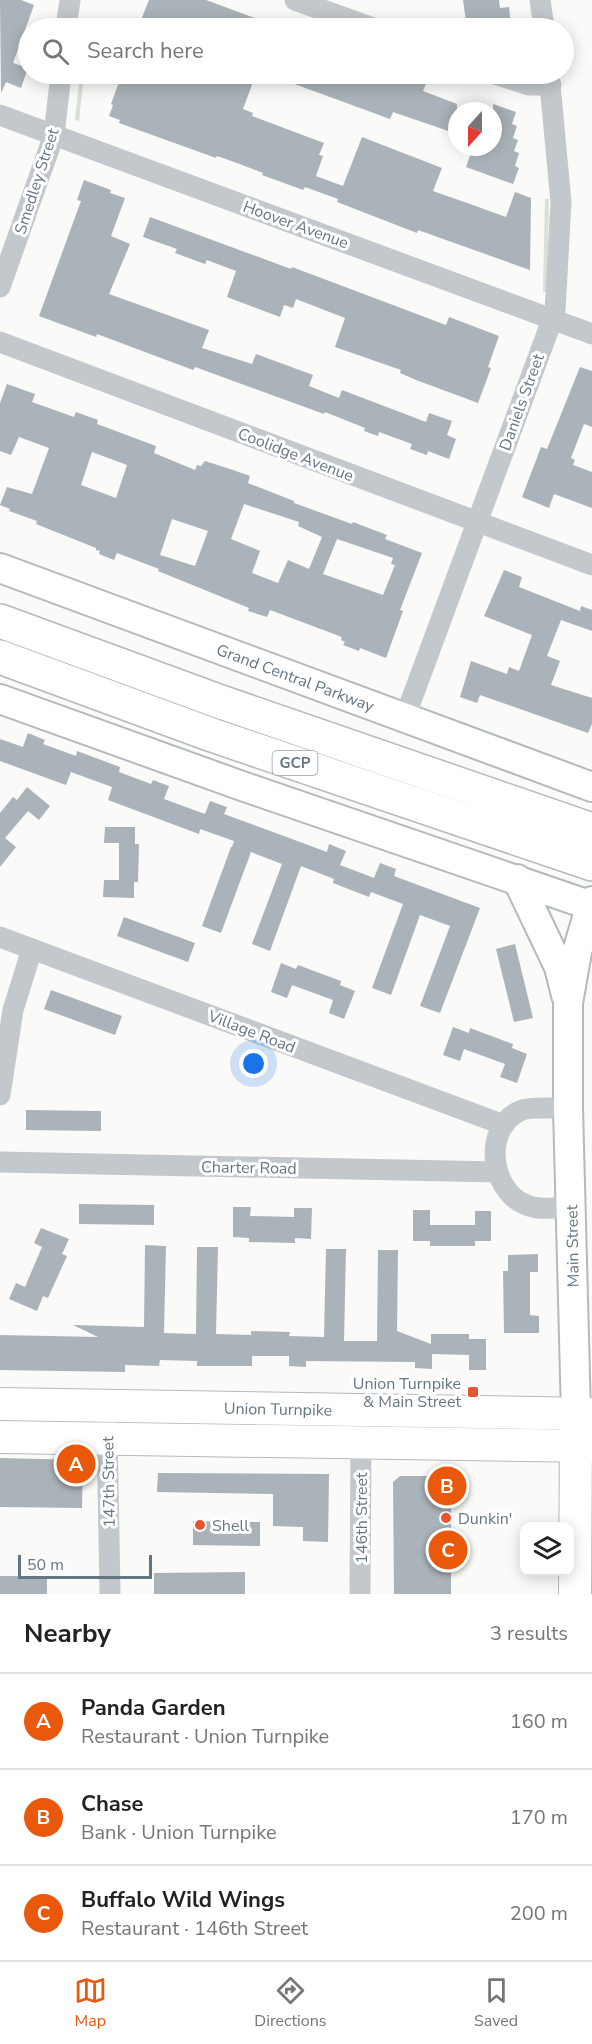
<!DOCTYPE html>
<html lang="en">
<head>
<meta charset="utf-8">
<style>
  :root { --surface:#fff; --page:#f2f2f2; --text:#222; --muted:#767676; --line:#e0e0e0; --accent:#ea580c }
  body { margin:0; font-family:"Nunito Sans",sans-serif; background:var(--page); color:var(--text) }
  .controls { position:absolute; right:18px; bottom:18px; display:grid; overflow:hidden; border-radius:12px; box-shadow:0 3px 15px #0003 }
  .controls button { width:54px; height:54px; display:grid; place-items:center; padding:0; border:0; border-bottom:2px solid var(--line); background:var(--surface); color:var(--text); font:30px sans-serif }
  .compass { position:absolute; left:448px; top:102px; width:54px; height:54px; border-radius:50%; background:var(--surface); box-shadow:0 3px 15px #0003; rotate:201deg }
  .scale { position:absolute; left:18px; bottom:15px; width:134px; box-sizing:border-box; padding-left:6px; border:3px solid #657683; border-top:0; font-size:16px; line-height:21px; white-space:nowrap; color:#657683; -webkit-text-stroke:4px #fff; paint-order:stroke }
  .you { position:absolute; left:254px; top:1064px; width:21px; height:21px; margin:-15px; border:4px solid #fff; border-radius:50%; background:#1a73e8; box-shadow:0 0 0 9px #1a73e833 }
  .badge { display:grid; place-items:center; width:39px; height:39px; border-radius:50%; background:var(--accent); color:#fff; font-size:20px; font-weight:700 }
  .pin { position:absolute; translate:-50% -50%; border:3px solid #fff; box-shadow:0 2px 6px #0006 }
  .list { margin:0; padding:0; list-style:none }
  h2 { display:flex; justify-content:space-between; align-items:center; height:78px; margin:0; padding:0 24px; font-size:26px }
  h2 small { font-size:20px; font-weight:400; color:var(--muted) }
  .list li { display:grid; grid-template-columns:39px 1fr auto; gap:18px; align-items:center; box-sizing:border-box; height:96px; padding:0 24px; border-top:2px solid var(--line) }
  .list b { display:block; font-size:22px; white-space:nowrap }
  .list p { margin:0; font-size:20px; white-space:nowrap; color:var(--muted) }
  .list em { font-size:20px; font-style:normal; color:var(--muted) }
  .icon { flex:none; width:33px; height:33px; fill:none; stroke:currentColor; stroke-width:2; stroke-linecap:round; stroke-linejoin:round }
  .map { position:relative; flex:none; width:592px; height:1594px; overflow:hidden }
  .search { position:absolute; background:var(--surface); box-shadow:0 3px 15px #0003; left:18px; right:18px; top:18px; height:66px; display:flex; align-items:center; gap:15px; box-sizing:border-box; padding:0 21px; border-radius:33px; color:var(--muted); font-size:22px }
  .sheet { height:366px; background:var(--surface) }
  nav { display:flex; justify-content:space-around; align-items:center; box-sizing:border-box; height:84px; border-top:2px solid var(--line); background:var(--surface); font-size:16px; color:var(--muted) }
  nav a { display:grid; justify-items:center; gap:3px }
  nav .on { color:var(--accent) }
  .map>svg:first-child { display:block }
  .green { fill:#dadfd7 }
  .building { fill:#aab3b9; fill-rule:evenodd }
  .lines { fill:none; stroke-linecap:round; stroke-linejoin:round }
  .secondary-casing { stroke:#b3babf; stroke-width:32 }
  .primary-casing { stroke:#b5babe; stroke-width:34 }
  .motorway-casing { stroke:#b4b9bd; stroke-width:36 }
  .minor { stroke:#c3c8cc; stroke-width:21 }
  .secondary { stroke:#fff; stroke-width:28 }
  .primary { stroke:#fff; stroke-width:32 }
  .motorway { stroke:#fff; stroke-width:33 }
  .poi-dot { fill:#e4572e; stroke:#fff; stroke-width:2 }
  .labels { text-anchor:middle; stroke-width:6; stroke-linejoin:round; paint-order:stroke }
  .shield { fill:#fff; stroke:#939fa8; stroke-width:1.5 }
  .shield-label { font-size:15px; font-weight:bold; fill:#657683 }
  .street-label { font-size:16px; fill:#657683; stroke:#fff }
  .poi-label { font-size:16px; fill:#657683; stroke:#fff; text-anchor:start }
</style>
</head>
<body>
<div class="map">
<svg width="592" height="1594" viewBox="0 0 592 1594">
  <rect width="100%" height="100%" fill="#fafaf8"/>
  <g class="green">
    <polygon points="80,74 84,74 79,121 75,120"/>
    <polygon points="545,199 549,199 547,292 543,292"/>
  </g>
  <g class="building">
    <polygon points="0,0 21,0 34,5 13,63 28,68 21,88 6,82 1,93"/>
    <polygon points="149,0 206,0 279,27 278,28 141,28 144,21 141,20"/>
    <polygon points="463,0 499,0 500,8 509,7 511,28 482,28 481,26 467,28"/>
    <polygon points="122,74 256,74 243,109 253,113 252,116 324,143 319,155 323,156 316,176 343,186 362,137 442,168 433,191 470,204 506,217 515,192 531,198 530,270 418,230 417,233 337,202 338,199 305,187 303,190 262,175 263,173 237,163 217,156 216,158 119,123 120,120 109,116 113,105 111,104"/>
    <polygon points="270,74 398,74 426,84 423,91 457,104 457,134 393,112 390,119 270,75"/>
    <polygon points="493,104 516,112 512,124 517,126 513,138 518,140 514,151 519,153 515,166 519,168 513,184 466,167 472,150 479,153 481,147 493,147"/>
    <polygon points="84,180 111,190 110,193 125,198 111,236 130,244 109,294 209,330 202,348 252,364 256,354 313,375 309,386 339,398 342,390 426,422 429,413 452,421 447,435 456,439 449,459 428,451 427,455 410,449 412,444 379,432 378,436 364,431 365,428 325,412 324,414 195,367 193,370 97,334 96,337 39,316 81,201 77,200"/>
    <polygon points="150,217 291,269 292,267 446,325 449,317 499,336 488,367 491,368 478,403 416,380 400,373 401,370 335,347 345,318 296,299 293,308 284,305 280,317 227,297 236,271 207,260 205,264 175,253 177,249 143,237"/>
    <polygon points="580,367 592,371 592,427 584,424 571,458 575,460 573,465 592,472 592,508 554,494 549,508 522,497 541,447 547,449"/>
    <path d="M7,384L35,394L32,402L74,417L76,412L98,420L97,424L156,446L154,453L195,470L197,465L201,466L205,461L230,469L250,476L248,483L294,501V503L352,524L353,522L387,535L385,539L422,553L400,610L403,611L386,658L360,648L359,651L343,645L345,642L341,640L342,637L270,610L267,617L248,611L249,608L158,571L159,569L117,553L114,560L99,554L100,551L96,550V548L36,524L37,521L9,511L10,509L0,505L7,487L32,494L49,448L19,437L11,455L0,451V403ZM92,452L127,465L116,498L81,485ZM244,504L299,522L298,526L322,537L309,569L288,560L278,583L252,573L260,551L231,539ZM172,519L208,531L195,566L160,555ZM337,539L393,558L391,564L395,565L383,595L323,574Z"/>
    <polygon points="504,570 522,577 519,587 580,611 581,606 592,610 592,631 561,620 547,656 560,661 551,685 592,698 592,724 588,733 480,695 477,703 460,697 471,661 507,674 509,667 519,671 532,635 484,616"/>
    <polygon points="28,733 45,740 43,744 76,756 77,751 120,767 119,772 151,784 153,780 169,786 164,799 205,814 210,801 227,807 224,814 327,852 329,844 346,851 340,865 374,878 380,863 396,869 394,876 480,908 440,1013 420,1006 450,926 420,915 391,995 372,988 403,904 371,892 369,897 333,883 334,879 301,866 270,951 252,944 282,864 251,852 221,933 202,926 231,847 233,847 232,847 234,841 200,829 199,834 108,800 112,787 71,772 66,785 0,761 0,739 23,747"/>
    <polygon points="27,787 50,806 39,820 28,811 5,838 16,847 0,867 0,813 13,797 17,800"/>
    <polygon points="105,827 135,827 135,844 139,844 138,882 134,882 134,898 103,897 104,880 119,880 119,843 104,843"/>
    <polygon points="124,917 195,943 188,962 117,936"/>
    <polygon points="515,944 533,1018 514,1022 496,949"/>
    <polygon points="281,963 296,969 298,965 341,981 340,985 355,991 344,1019 329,1013 333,1000 292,985 287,998 271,992"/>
    <polygon points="51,990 122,1016 115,1035 44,1009"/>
    <polygon points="453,1027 469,1033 470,1028 513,1044 512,1048 527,1054 517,1083 500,1077 505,1064 464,1049 460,1061 443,1055"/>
    <polygon points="26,1110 101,1111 101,1131 26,1130"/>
    <polygon points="79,1204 154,1205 154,1225 79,1224"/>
    <polygon points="233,1207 251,1207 250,1216 294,1217 294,1208 312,1208 311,1239 295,1238 295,1243 249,1242 249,1238 233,1237"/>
    <polygon points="413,1210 430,1210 430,1225 475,1225 475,1211 491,1211 491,1241 475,1241 475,1246 430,1246 430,1241 413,1241"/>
    <polygon points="41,1228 69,1239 62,1254 67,1256 48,1298 43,1296 37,1311 9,1299 16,1283 25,1287 42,1247 34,1243"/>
    <polygon points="145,1245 166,1246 164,1333 196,1334 197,1247 218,1247 216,1334 251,1335 251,1331 290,1332 289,1336 324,1337 326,1249 346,1249 344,1341 377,1341 378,1250 398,1250 397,1331 431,1344 431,1334 469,1334 469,1339 486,1339 486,1370 469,1370 469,1355 432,1354 432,1369 415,1368 415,1362 306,1361 306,1367 289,1366 289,1356 252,1356 252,1366 197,1366 197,1361 160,1360 159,1366 125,1365 125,1372 0,1370 0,1335 98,1337 73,1325 144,1327"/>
    <polygon points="538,1254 538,1272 530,1272 530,1315 539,1316 539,1333 504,1333 503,1271 508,1271 508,1255"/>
    <polygon points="0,1458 83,1460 82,1508 0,1507"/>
    <polygon points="158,1473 329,1474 328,1542 303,1541 303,1527 273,1526 273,1494 157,1492"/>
    <polygon points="400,1476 445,1476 451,1482 451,1594 394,1594 393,1482"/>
    <polygon points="193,1521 260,1522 260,1546 193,1545"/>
    <polygon points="245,1572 245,1594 154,1594 154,1573"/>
    <rect x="0" y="1576" width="47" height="18"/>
  </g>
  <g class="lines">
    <defs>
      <g id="secondary">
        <path id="s1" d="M0,568L592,787"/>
        <polyline points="0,699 242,786 592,906"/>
        <polyline points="517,879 559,967 566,995"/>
        <polyline points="576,1414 568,1108 568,1003 577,952 592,901"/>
      </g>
      <g id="primary">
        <path id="s2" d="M0,1404L592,1414"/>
        <polyline points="0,1437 592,1446"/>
        <polyline points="575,1594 576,1427"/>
      </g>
      <g id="motorway">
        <polyline points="0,621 218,701 592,830"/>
        <polyline points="0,657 212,735 592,864"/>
      </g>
    </defs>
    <use href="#secondary" class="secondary-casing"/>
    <use href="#primary" class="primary-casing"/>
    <use href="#motorway" class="motorway-casing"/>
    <g class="minor">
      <polyline points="295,0 373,28"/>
      <polyline points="540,0 544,28"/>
      <polyline points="66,28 70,0"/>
      <polyline points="495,74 529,85 551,85"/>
      <polyline points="0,115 592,334"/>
      <polyline points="0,287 54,135 61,74"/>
      <polyline points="0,342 592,565"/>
      <polyline points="405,717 555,312 561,202 549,74"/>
      <polyline points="0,937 504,1125"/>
      <polyline points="0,1095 13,1010 32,949"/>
      <path d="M568,1108C556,1109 533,1106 522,1110C480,1127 490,1198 533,1207C545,1210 559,1207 570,1207"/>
      <polyline points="0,1162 498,1172"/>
      <polyline points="107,1427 110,1594"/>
      <polyline points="360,1594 361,1442"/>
    </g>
    <use href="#secondary" class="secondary"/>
    <use href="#primary" class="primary"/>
    <use href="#motorway" class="motorway"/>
  </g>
  <g class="poi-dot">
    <rect x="467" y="1386" width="12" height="12" rx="3"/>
    <circle cx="446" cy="1518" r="6"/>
    <circle cx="200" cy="1525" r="6"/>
  </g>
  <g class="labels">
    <rect class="shield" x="272.5" y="751" width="45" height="24" rx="4.5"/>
    <g class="shield-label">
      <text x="295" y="768">GCP</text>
    </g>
    <g class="street-label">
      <text transform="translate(36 181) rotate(-72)" y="6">Smedley Street</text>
      <text transform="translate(296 224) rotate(20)" y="6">Hoover Avenue</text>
      <text transform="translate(521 402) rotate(-70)" y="6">Daniels Street</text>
      <text transform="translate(296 454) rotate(21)" y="6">Coolidge Avenue</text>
      <text dy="6" stroke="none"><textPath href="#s1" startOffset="315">Grand Central Parkway</textPath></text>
      <text transform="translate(252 1031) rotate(21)" y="6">Village Road</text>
      <text transform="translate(249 1167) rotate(1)" y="6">Charter Road</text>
      <text transform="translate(572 1246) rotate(-91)" y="6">Main Street</text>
      <text dy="6" stroke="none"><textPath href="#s2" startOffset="278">Union Turnpike</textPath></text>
      <text transform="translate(108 1482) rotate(-91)" y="6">147th Street</text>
      <text transform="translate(361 1518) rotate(-90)" y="6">146th Street</text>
    </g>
    <g class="poi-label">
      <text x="461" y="1389" text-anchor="end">Union Turnpike<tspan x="461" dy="18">&amp; Main Street</tspan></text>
      <text x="458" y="1524">Dunkin'</text>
      <text x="212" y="1531">Shell</text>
    </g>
  </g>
</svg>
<div class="controls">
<button><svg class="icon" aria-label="layers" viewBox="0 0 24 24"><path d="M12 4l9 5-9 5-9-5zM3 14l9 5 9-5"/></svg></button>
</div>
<svg class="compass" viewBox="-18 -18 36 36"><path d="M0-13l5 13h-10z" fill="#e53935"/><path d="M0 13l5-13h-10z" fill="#767676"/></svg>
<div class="scale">50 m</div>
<div class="you"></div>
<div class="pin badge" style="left:76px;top:1464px">A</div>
<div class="pin badge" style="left:447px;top:1486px">B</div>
<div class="pin badge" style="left:448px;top:1550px">C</div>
<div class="search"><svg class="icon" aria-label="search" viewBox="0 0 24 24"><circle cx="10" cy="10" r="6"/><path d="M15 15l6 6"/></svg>Search here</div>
</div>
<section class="sheet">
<h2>Nearby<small>3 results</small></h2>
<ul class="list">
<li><span class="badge">A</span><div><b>Panda Garden</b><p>Restaurant · Union Turnpike</p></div><em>160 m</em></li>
<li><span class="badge">B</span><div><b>Chase</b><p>Bank · Union Turnpike</p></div><em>170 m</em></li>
<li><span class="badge">C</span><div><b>Buffalo Wild Wings</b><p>Restaurant · 146th Street</p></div><em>200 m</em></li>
</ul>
</section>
<nav>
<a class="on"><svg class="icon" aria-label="map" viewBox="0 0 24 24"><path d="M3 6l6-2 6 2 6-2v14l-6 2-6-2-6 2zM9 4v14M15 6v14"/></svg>Map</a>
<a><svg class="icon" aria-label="directions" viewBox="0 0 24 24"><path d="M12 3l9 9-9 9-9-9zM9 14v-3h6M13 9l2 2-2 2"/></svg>Directions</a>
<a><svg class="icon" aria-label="saved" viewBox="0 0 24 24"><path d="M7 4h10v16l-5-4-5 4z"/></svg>Saved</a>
</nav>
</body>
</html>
